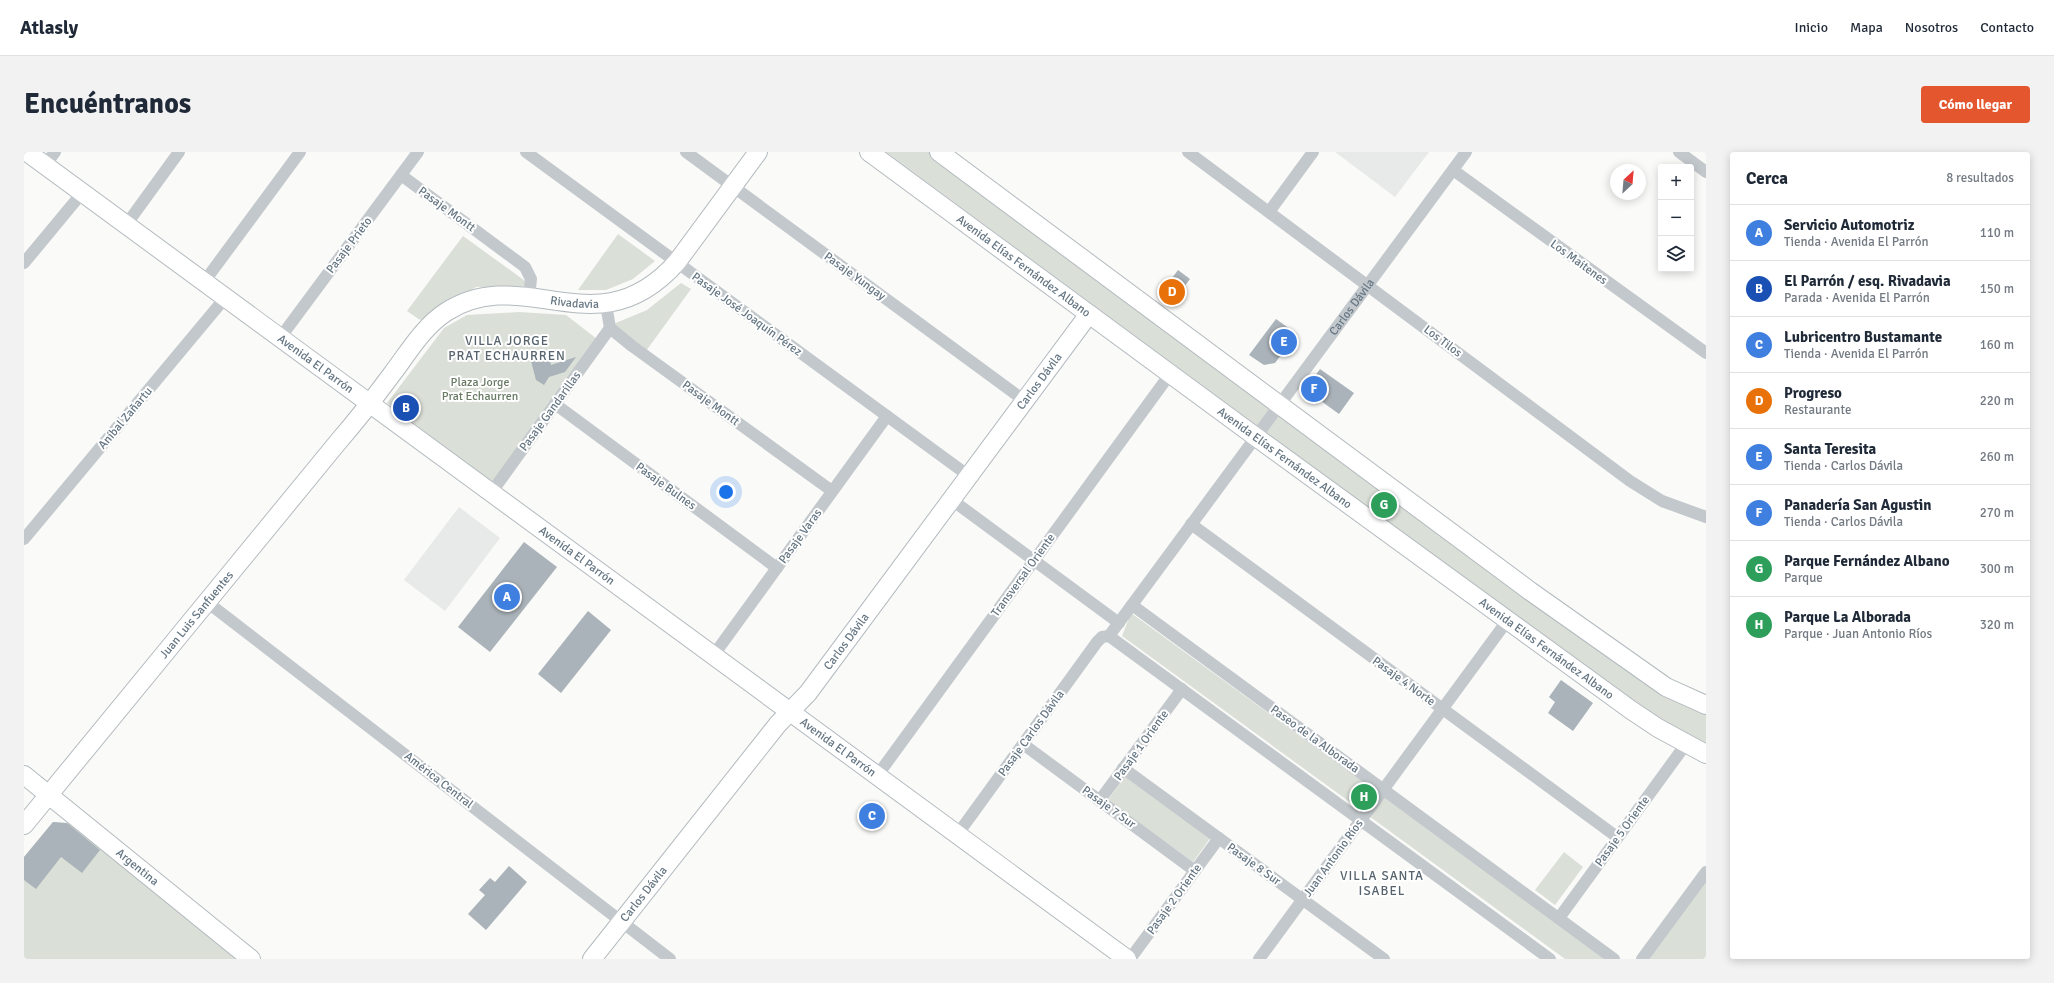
<!DOCTYPE html>
<html lang="es">
<head>
<meta charset="utf-8">
<style>
  :root { --surface:#fff; --page:#f2f2f3; --text:#1f2937; --muted:#747a83; --line:#e0e1e3; --accent:#e4572e }
  body { margin:0; font-family:Signika,sans-serif; background:var(--page); color:var(--text) }
  .controls { position:absolute; right:12px; top:12px; display:grid; overflow:hidden; border-radius:4px; box-shadow:0 2px 10px #0003 }
  .controls button { width:36px; height:36px; display:grid; place-items:center; padding:0; border:0; border-bottom:1px solid var(--line); background:var(--surface); color:var(--text); font:20px sans-serif }
  .compass { position:absolute; left:1586px; top:12px; width:36px; height:36px; border-radius:50%; background:var(--surface); box-shadow:0 2px 10px #0003; rotate:26deg }
  .you { position:absolute; left:702px; top:340px; width:14px; height:14px; margin:-10px; border:3px solid #fff; border-radius:50%; background:#1a73e8; box-shadow:0 0 0 6px #1a73e833 }
  .badge { display:grid; place-items:center; width:26px; height:26px; border-radius:50%; background:var(--accent); color:#fff; font-size:13px; font-weight:700 }
  .pin { position:absolute; translate:-50% -50%; border:2px solid #fff; box-shadow:0 1px 4px #0006 }
  .list { margin:0; padding:0; list-style:none }
  h2 { display:flex; justify-content:space-between; align-items:center; height:52px; margin:0; padding:0 16px; font-size:17px }
  h2 small { font-size:13px; font-weight:400; color:var(--muted) }
  .list li { display:grid; grid-template-columns:26px 1fr auto; gap:12px; align-items:center; box-sizing:border-box; height:56px; padding:0 16px; border-top:1px solid var(--line) }
  .list b { display:block; font-size:15px; white-space:nowrap }
  .list p { margin:0; font-size:13px; white-space:nowrap; color:var(--muted) }
  .list em { font-size:13px; font-style:normal; color:var(--muted) }
  .icon { flex:none; width:22px; height:22px; fill:none; stroke:currentColor; stroke-width:2; stroke-linecap:round; stroke-linejoin:round }
  .map { position:relative; flex:none; width:1682px; height:807px; overflow:hidden; border-radius:4px }
  header { display:flex; align-items:center; gap:24px; box-sizing:border-box; height:56px; padding:0 20px; background:var(--surface); border-bottom:1px solid var(--line) }
  header strong { font-size:19px }
  nav { display:flex; gap:22px; margin-inline-start:auto; font-size:14px }
  .intro { display:flex; align-items:center; justify-content:space-between; box-sizing:border-box; height:96px; padding:0 24px }
  h1 { margin:0; font-size:28px }
  .button { padding:10px 18px; border-radius:4px; background:var(--accent); color:#fff; font-size:14px; font-weight:700 }
  main { display:flex; gap:24px; padding:0 24px }
  aside { flex:1; background:var(--surface); border-radius:4px; box-shadow:0 2px 10px #0003 }
  .map>svg:first-child { display:block }
  .built { fill:#e8e9e9 }
  .green { fill:#dadfd7 }
  .building { fill:#aab3b9 }
  .lines { fill:none; stroke-linecap:round; stroke-linejoin:round }
  .secondary-casing { stroke:#b3babf; stroke-width:20 }
  .street { stroke:#c3c8cc; stroke-width:12 }
  .secondary { stroke:#fff; stroke-width:18 }
  .labels { text-anchor:middle; stroke-width:4; stroke-linejoin:round; paint-order:stroke }
  .street-label { font-size:12px; fill:#657683; stroke:#fff }
  .park-label { font-size:12px; fill:#687a64; stroke:#fff }
  .neighbourhood-label { font-size:13px; letter-spacing:1px; fill:#57646e; stroke:#fff }
</style>
</head>
<body>
<header>
<strong>Atlasly</strong>
<nav><a>Inicio</a><a>Mapa</a><a>Nosotros</a><a>Contacto</a></nav>
</header>
<div class="intro"><h1>Encuéntranos</h1><a class="button">Cómo llegar</a></div>
<main>
<div class="map">
<svg width="1682" height="807" viewBox="0 0 1682 807">
  <rect width="100%" height="100%" fill="#fafaf8"/>
  <g class="built">
    <polygon points="1311,0 1405,0 1371,45"/>
    <polygon points="435,355 476,386 421,459 380,428"/>
  </g>
  <g class="green">
    <polygon points="862,0 905,0 1170,196 1682,560 1682,591 1620,559"/>
    <polygon points="594,82 631,109 609,127 582,138 554,138"/>
    <polygon points="439,84 508,134 452,135 396,168 383,159"/>
    <polygon points="657,131 667,137 622,199 587,173 623,158"/>
    <polygon points="495,160 542,163 573,187 468,332 363,251 420,176 443,163"/>
    <polygon points="1107,461 1582,807 1541,807 1098,484"/>
    <polygon points="1102,623 1187,685 1169,710 1084,648"/>
    <polygon points="29,670 48,672 215,807 0,807 0,705"/>
    <polygon points="1540,700 1559,715 1531,753 1511,738"/>
    <polygon points="1682,715 1682,807 1613,807"/>
  </g>
  <g class="building">
    <polygon points="1154,118 1166,127 1152,146 1140,137"/>
    <polygon points="1252,167 1273,182 1251,211 1240,213 1225,203"/>
    <polygon points="525,204 527,213 552,205 541,220 525,225 520,233 512,228 507,209"/>
    <polygon points="1296,217 1330,241 1315,262 1286,241 1286,231"/>
    <polygon points="500,390 533,415 466,500 434,475"/>
    <polygon points="564,459 587,478 537,541 514,522"/>
    <polygon points="1537,528 1569,551 1549,579 1524,561 1531,550 1525,545"/>
    <polygon points="846,652 860,663 850,676 836,665"/>
    <polygon points="29,670 43,671 76,698 58,721 37,705 12,737 0,728 0,705"/>
    <polygon points="485,714 503,730 462,778 444,762 461,743 455,738 466,726 471,730"/>
  </g>
  <g class="lines">
    <defs>
      <g id="secondary">
        <path id="s2" d="M3,0L1103,807"/>
        <path id="s3" d="M845,0L1232,285L1607,558L1634,576L1682,602"/>
        <polyline points="915,0 1506,439 1642,535 1682,553"/>
        <path id="s4" d="M0,623L227,807"/>
        <path id="s5" d="M0,673C105,545 209,418 314,290C333,268 351,245 368,222C384,201 399,175 422,160C501,109 573,200 653,110L734,0"/>
        <path id="s6" d="M568,807L754,572L784,541L1065,162"/>
      </g>
    </defs>
    <use href="#secondary" class="secondary-casing"/>
    <g class="street">
      <polyline points="502,0 945,324"/>
      <polyline points="662,0 1001,249"/>
      <polyline points="1164,0 1606,329 1638,349 1682,365"/>
      <polyline points="1655,0 1682,20"/>
      <polyline points="21,13 31,0"/>
      <polyline points="1429,18 1682,201"/>
      <polyline points="377,23 501,115 507,127 505,145"/>
      <polyline points="1245,60 1289,0"/>
      <polyline points="102,73 155,0"/>
      <polyline points="0,111 58,41"/>
      <polyline points="180,130 276,0"/>
      <polyline points="582,152 586,176 608,194 808,339"/>
      <polyline points="256,186 394,0"/>
      <polyline points="531,252 753,416"/>
      <polyline points="467,341 586,176"/>
      <polyline points="928,348 1095,471"/>
      <polyline points="1167,372 1593,685"/>
      <polyline points="0,387 201,146"/>
      <polyline points="183,450 646,807"/>
      <polyline points="1108,453 1590,807"/>
      <path id="s1" d="M1085,484L1442,0"/>
      <polyline points="1085,484 1526,807"/>
      <polyline points="689,504 863,264"/>
      <polyline points="999,592 1171,719"/>
      <polyline points="1099,616 1360,807"/>
      <polyline points="853,624 1146,222"/>
      <polyline points="1076,648 1158,537"/>
      <polyline points="933,683 1073,490 1078,485 1085,484"/>
      <polyline points="1535,766 1662,592"/>
      <polyline points="1106,807 1195,686"/>
      <polyline points="1235,807 1483,469"/>
      <polyline points="1618,807 1682,720"/>
    </g>
    <use href="#secondary" class="secondary"/>
  </g>
  <g class="labels">
    <g class="street-label">
      <text transform="translate(423 57) rotate(36)" y="4">Pasaje Montt</text>
      <text transform="translate(325 93) rotate(-53)" y="4">Pasaje Prieto</text>
      <text transform="translate(1555 110) rotate(36)" y="4">Los Maitenes</text>
      <text dy="4" stroke="none"><textPath href="#s3" startOffset="192">Avenida Elías Fernández Albano</textPath></text>
      <text transform="translate(831 124) rotate(36)" y="4">Pasaje Yungay</text>
      <text dy="4" stroke="none"><textPath href="#s5" startOffset="797">Rivadavia</textPath></text>
      <text dy="4" stroke="none"><textPath href="#s1" startOffset="409">Carlos Dávila</textPath></text>
      <text transform="translate(723 162) rotate(36)" y="4">Pasaje José Joaquín Pérez</text>
      <text transform="translate(1419 189) rotate(37)" y="4">Los Tilos</text>
      <text dy="4" stroke="none"><textPath href="#s2" startOffset="358">Avenida El Parrón</textPath></text>
      <text dy="4" stroke="none"><textPath href="#s6" startOffset="731">Carlos Dávila</textPath></text>
      <text transform="translate(687 251) rotate(36)" y="4">Pasaje Montt</text>
      <text transform="translate(526 259) rotate(-54)" y="4">Pasaje Gandarillas</text>
      <text transform="translate(101 266) rotate(-50)" y="4">Aníbal Zañartu</text>
      <text dy="4" stroke="none"><textPath href="#s3" startOffset="516">Avenida Elías Fernández Albano</textPath></text>
      <text transform="translate(642 334) rotate(36)" y="4">Pasaje Bulnes</text>
      <text transform="translate(776 384) rotate(-54)" y="4">Pasaje Varas</text>
      <text dy="4" stroke="none"><textPath href="#s2" startOffset="682">Avenida El Parrón</textPath></text>
      <text transform="translate(999 423) rotate(-54)" y="4">Transversal Oriente</text>
      <text dy="4" stroke="none"><textPath href="#s5" startOffset="272">Juan Luis Sanfuentes</textPath></text>
      <text dy="4" stroke="none"><textPath href="#s6" startOffset="407">Carlos Dávila</textPath></text>
      <text dy="4" stroke="none"><textPath href="#s3" startOffset="840">Avenida Elías Fernández Albano</textPath></text>
      <text transform="translate(1380 529) rotate(36)" y="4">Pasaje 4 Norte</text>
      <text transform="translate(1007 581) rotate(-54)" y="4">Pasaje Carlos Dávila</text>
      <text transform="translate(1291 587) rotate(36)" y="4">Paseo de la Alborada</text>
      <text transform="translate(1117 593) rotate(-54)" y="4">Pasaje 1 Oriente</text>
      <text dy="4" stroke="none"><textPath href="#s2" startOffset="1006">Avenida El Parrón</textPath></text>
      <text transform="translate(415 628) rotate(38)" y="4">América Central</text>
      <text transform="translate(1085 655) rotate(36)" y="4">Pasaje 7 Sur</text>
      <text transform="translate(1598 679) rotate(-54)" y="4">Pasaje 5 Oriente</text>
      <text transform="translate(1309 706) rotate(-54)" y="4">Juan Antonio Ríos</text>
      <text transform="translate(1230 712) rotate(36)" y="4">Pasaje 8 Sur</text>
      <text dy="4" stroke="none"><textPath href="#s4" startOffset="146">Argentina</textPath></text>
      <text dy="4" stroke="none"><textPath href="#s6" startOffset="83">Carlos Dávila</textPath></text>
      <text transform="translate(1150 747) rotate(-54)" y="4">Pasaje 2 Oriente</text>
    </g>
    <g class="park-label">
      <text x="456" y="234">Plaza Jorge<tspan x="456" dy="14">Prat Echaurren</tspan></text>
    </g>
    <g class="neighbourhood-label">
      <text x="483" y="193">VILLA JORGE<tspan x="483" dy="15">PRAT ECHAURREN</tspan></text>
      <text x="1358" y="728">VILLA SANTA<tspan x="1358" dy="15">ISABEL</tspan></text>
    </g>
  </g>
</svg>
<div class="controls">
<button>+</button>
<button>−</button>
<button><svg class="icon" aria-label="layers" viewBox="0 0 24 24"><path d="M12 4l9 5-9 5-9-5zM3 14l9 5 9-5"/></svg></button>
</div>
<svg class="compass" viewBox="-18 -18 36 36"><path d="M0-13l5 13h-10z" fill="#e53935"/><path d="M0 13l5-13h-10z" fill="#747a83"/></svg>
<div class="you"></div>
<div class="pin badge" style="left:483px;top:445px;background:#3f7fe0">A</div>
<div class="pin badge" style="left:382px;top:256px;background:#1a4fb4">B</div>
<div class="pin badge" style="left:848px;top:664px;background:#3f7fe0">C</div>
<div class="pin badge" style="left:1148px;top:140px;background:#e8710a">D</div>
<div class="pin badge" style="left:1260px;top:190px;background:#3f7fe0">E</div>
<div class="pin badge" style="left:1290px;top:237px;background:#3f7fe0">F</div>
<div class="pin badge" style="left:1360px;top:353px;background:#2e9e5b">G</div>
<div class="pin badge" style="left:1340px;top:645px;background:#2e9e5b">H</div>
</div>
<aside>
<h2>Cerca<small>8 resultados</small></h2>
<ul class="list">
<li><span class="badge" style="background:#3f7fe0">A</span><div><b>Servicio Automotriz</b><p>Tienda · Avenida El Parrón</p></div><em>110 m</em></li>
<li><span class="badge" style="background:#1a4fb4">B</span><div><b>El Parrón / esq. Rivadavia</b><p>Parada · Avenida El Parrón</p></div><em>150 m</em></li>
<li><span class="badge" style="background:#3f7fe0">C</span><div><b>Lubricentro Bustamante</b><p>Tienda · Avenida El Parrón</p></div><em>160 m</em></li>
<li><span class="badge" style="background:#e8710a">D</span><div><b>Progreso</b><p>Restaurante</p></div><em>220 m</em></li>
<li><span class="badge" style="background:#3f7fe0">E</span><div><b>Santa Teresita</b><p>Tienda · Carlos Dávila</p></div><em>260 m</em></li>
<li><span class="badge" style="background:#3f7fe0">F</span><div><b>Panadería San Agustin</b><p>Tienda · Carlos Dávila</p></div><em>270 m</em></li>
<li><span class="badge" style="background:#2e9e5b">G</span><div><b>Parque Fernández Albano</b><p>Parque</p></div><em>300 m</em></li>
<li><span class="badge" style="background:#2e9e5b">H</span><div><b>Parque La Alborada</b><p>Parque · Juan Antonio Ríos</p></div><em>320 m</em></li>
</ul>
</aside>
</main>
</body>
</html>
